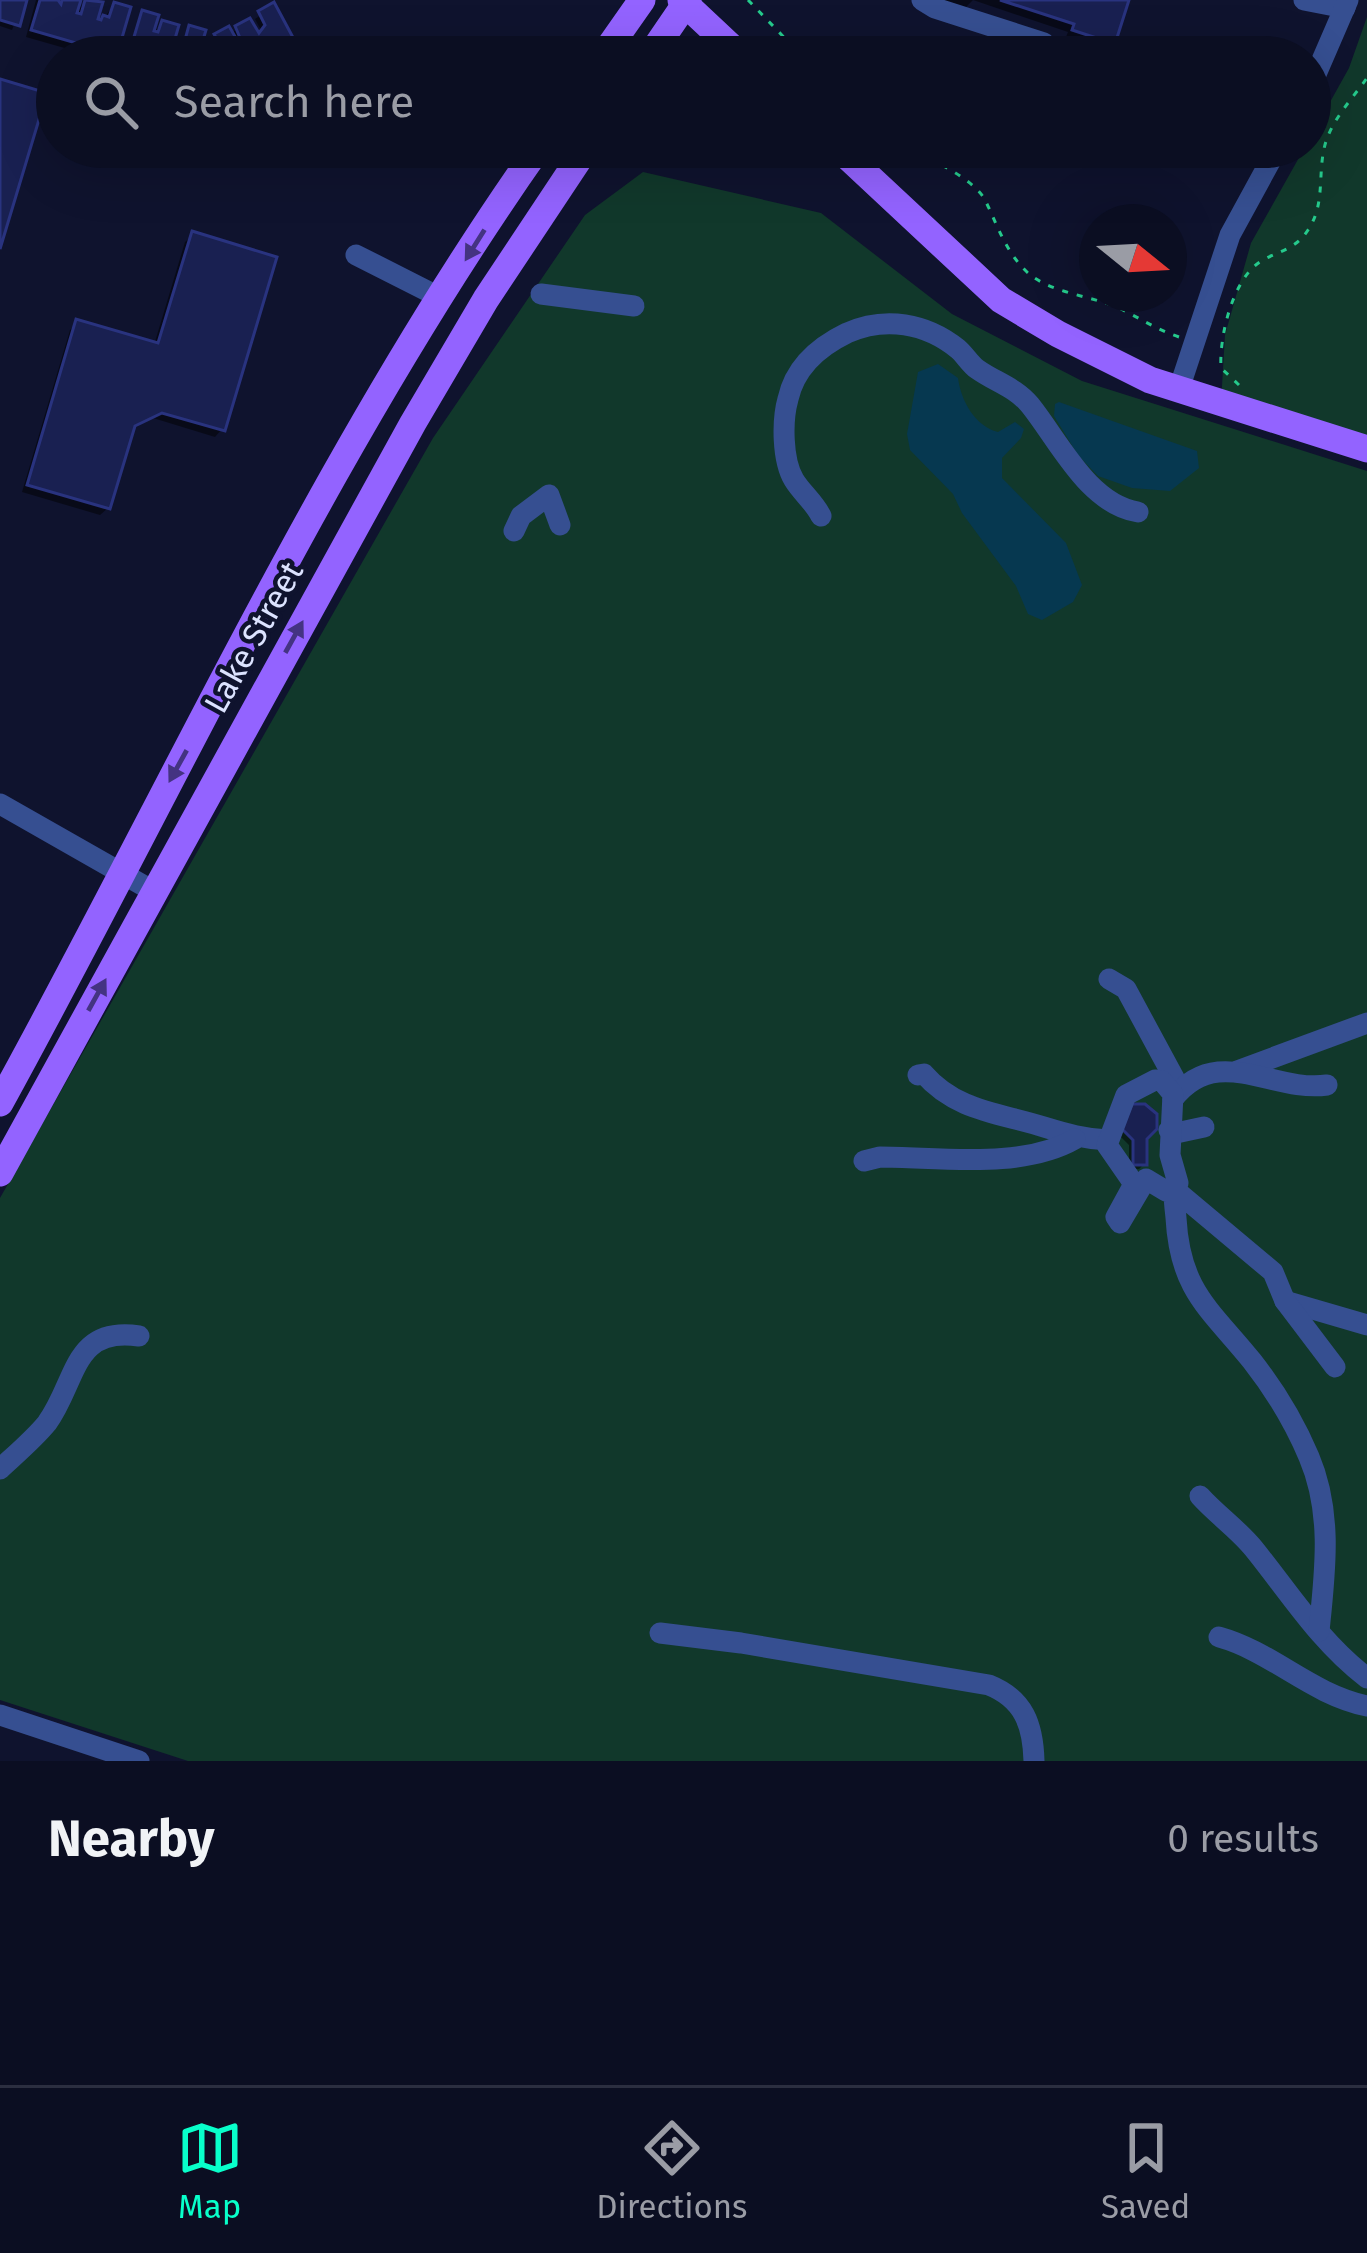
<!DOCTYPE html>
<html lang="en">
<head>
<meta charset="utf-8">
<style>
  :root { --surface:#0b0e22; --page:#191c2f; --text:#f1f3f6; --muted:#9a9ca5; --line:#2b2e40; --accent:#08ffca }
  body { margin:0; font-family:"Fira Sans",sans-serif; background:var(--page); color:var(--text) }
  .compass { position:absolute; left:1079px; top:204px; width:108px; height:108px; border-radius:50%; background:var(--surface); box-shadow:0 12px 48px #0002; rotate:108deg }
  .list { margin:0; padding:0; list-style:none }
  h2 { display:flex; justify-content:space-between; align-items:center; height:156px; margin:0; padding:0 48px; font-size:51px }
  h2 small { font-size:39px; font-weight:400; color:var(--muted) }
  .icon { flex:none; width:66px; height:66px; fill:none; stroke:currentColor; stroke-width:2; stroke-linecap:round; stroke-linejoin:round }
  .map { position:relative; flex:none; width:1367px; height:1761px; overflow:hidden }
  .search { position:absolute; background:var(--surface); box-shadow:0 12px 48px #0002; left:36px; right:36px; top:36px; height:132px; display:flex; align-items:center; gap:30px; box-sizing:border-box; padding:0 42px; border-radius:66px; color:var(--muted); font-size:45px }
  .sheet { height:324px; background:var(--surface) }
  nav { display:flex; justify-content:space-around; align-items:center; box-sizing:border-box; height:168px; border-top:3px solid var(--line); background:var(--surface); font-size:33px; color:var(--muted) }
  nav a { display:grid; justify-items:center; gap:6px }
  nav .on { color:var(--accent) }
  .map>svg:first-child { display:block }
  .green { fill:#11382b }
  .water { fill:#063850 }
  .shadow { fill:#0007 }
  .building { fill:#192051; stroke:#29337f; stroke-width:3 }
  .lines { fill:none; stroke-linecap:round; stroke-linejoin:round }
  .path { stroke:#25ca8c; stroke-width:3; stroke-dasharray:6 9; stroke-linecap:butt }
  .minor { stroke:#364f91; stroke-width:21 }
  .major { stroke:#9363ff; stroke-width:27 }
  .oneway { fill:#443382 }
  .labels { text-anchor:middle; stroke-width:9; stroke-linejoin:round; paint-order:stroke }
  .street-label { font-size:33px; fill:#dce3ff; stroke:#0f132e }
</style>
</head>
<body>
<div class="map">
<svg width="1367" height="1761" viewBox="0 0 1367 1761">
  <rect width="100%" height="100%" fill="#0f132e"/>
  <g class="green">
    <polygon points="1367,17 1367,440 1221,403 1225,335 1251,243 1305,147 1310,147 1310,138 1349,68"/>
    <polygon points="643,172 821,213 952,314 1082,381 1367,471 1367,1761 188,1761 0,1700 0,1198 433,438 585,215"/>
  </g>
  <g class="water">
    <path d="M938,364L958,378C961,401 975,426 998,432L1015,422L1024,429L1021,438L1002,458V478L1066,543L1082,585L1073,602L1042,620L1028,614L1016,586L962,513L953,494L910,450L907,434L918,372Z"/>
    <polygon points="1059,402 1197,451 1199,468 1170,491 1132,488 1098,476 1078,455 1054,416 1055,404"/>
  </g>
  <g class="shadow">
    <polygon points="0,0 24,0 12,30 0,26"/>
    <polygon points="36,0 55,0 52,9 61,0 78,0 74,13 87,0 94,21 100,23 114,5 114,53 110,57 96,57 26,37"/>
    <polygon points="938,0 1125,0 1112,42 1105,49 1066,37 1068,32 973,0 964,9"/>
    <polygon points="273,7 274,57 219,57 211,41 216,36 231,35 236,29 258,38 262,32 255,19"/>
    <polygon points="143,13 149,37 163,23 170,45 182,44 190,29 195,57 126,57"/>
    <polygon points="193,235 222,429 215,437 153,418 131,430 108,508 100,515 22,492 70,330 77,323 154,345 185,242"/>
    <polygon points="1118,1122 1144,1137 1144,1164 1139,1169 1129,1169 1129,1145 1118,1134"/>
  </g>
  <g class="building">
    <polygon points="0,0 27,0 20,26 0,20"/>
    <polygon points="40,0 58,0 61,4 62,0 81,0 77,13 81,14 85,0 103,2 98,19 101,20 103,15 109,17 114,2 131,7 117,55 31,30"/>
    <polygon points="1000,0 1129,0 1115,44 1072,30 1074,24"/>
    <polygon points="274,2 297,45 275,57 227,57 214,34 229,26 237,40 240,38 235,26 250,18 259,33 265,25 258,11"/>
    <polygon points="142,10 159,15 154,31 158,32 162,20 179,25 174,42 185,40 189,25 206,30 198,57 128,57"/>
    <polygon points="0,79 47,93 0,249"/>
    <polygon points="192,231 277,257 225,431 162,413 135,426 110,509 27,485 76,319 158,343"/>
    <polygon points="1132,1104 1145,1104 1157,1114 1157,1129 1147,1139 1147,1165 1133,1165 1133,1140 1122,1129"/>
  </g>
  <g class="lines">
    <g class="path">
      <polyline points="748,0 803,57"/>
      <path d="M901,147C924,155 974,178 985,200C998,226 1005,251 1027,272C1051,294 1091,295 1121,309C1141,319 1158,330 1179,337"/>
      <path d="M1239,385L1221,368C1219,337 1233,276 1263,260C1281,250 1296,249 1308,230C1325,205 1318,176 1324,149C1329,123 1352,99 1367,78"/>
    </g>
    <g class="minor">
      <polyline points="922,0 935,8 1044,43"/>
      <polyline points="1304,0 1345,8"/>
      <polyline points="1310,88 1348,0"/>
      <polyline points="356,255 441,298"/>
      <polyline points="541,294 634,306"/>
      <polyline points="1179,389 1230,235 1278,147"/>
      <path d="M821,516C814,502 802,493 794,480C782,460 782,420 788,399C795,367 818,347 847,333C885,316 926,323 958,349C965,355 970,364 977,369C995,382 1015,387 1030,405C1059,441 1088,504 1138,512"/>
      <polyline points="514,531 521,516 549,495 560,525"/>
      <polyline points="0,804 153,891"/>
      <polyline points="1109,979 1126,989 1180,1089"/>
      <polyline points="1237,1071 1367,1023"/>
      <path d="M918,1075L924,1074C956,1111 1000,1113 1044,1127C1067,1134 1084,1139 1108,1140"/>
      <path d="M1173,1099C1217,1042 1272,1093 1327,1085"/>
      <polyline points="1169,1130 1176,1133 1204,1127"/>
      <path d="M864,1161L880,1157C939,1157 1021,1170 1075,1139"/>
      <polyline points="1285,1301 1367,1325"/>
      <path d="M0,1469C15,1455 34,1439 47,1423C77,1382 72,1326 139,1336"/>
      <path d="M1200,1496C1217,1515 1239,1530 1254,1549C1291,1595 1320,1642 1367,1678"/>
      <path d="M1319,1631C1325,1573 1333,1513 1309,1457C1295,1424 1274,1389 1252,1361C1210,1309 1180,1291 1176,1218C1175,1205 1172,1194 1178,1183L1170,1155L1173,1094L1162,1081L1155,1080L1126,1095L1107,1145L1134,1184L1116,1217L1120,1223L1146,1179L1166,1191L1174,1189L1273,1272L1285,1301L1335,1367"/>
      <path d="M660,1633L741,1643L989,1685C1024,1699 1033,1725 1034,1761"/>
      <path d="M1219,1637C1273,1652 1310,1694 1367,1706"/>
      <polyline points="0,1715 139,1761"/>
    </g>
    <g class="major">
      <polyline points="681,0 742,57"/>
      <polyline points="602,57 642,0"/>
      <polyline points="649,57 688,0"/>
      <polyline points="837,147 1001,300 1058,334 1150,380 1367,449"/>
      <path d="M0,1103C175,785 329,444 539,147"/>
      <polyline points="0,1173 413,423 486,299 587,147"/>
    </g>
  </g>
  <defs><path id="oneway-solid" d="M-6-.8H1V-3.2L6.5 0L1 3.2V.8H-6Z" transform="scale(3)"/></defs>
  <g class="oneway">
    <use href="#oneway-solid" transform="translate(475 245) rotate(122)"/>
    <use href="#oneway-solid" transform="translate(294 637) rotate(-61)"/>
    <use href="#oneway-solid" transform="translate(178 766) rotate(119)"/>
    <use href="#oneway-solid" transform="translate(97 995) rotate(-61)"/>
  </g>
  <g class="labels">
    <g class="street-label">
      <text transform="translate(253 637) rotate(-61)" y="12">Lake Street</text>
    </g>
  </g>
</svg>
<svg class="compass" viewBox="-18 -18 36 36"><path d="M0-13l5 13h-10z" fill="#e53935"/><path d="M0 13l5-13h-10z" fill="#9a9ca5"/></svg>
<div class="search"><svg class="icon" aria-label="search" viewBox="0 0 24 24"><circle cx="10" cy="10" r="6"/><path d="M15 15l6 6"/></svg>Search here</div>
</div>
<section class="sheet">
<h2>Nearby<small>0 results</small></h2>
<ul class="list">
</ul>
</section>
<nav>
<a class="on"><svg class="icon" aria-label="map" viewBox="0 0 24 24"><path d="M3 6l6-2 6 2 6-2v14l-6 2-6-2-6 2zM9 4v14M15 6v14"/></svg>Map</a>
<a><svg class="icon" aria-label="directions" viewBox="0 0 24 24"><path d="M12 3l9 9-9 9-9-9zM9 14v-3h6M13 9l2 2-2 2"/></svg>Directions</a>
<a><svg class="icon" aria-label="saved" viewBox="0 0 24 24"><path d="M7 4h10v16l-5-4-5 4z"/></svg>Saved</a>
</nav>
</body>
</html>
